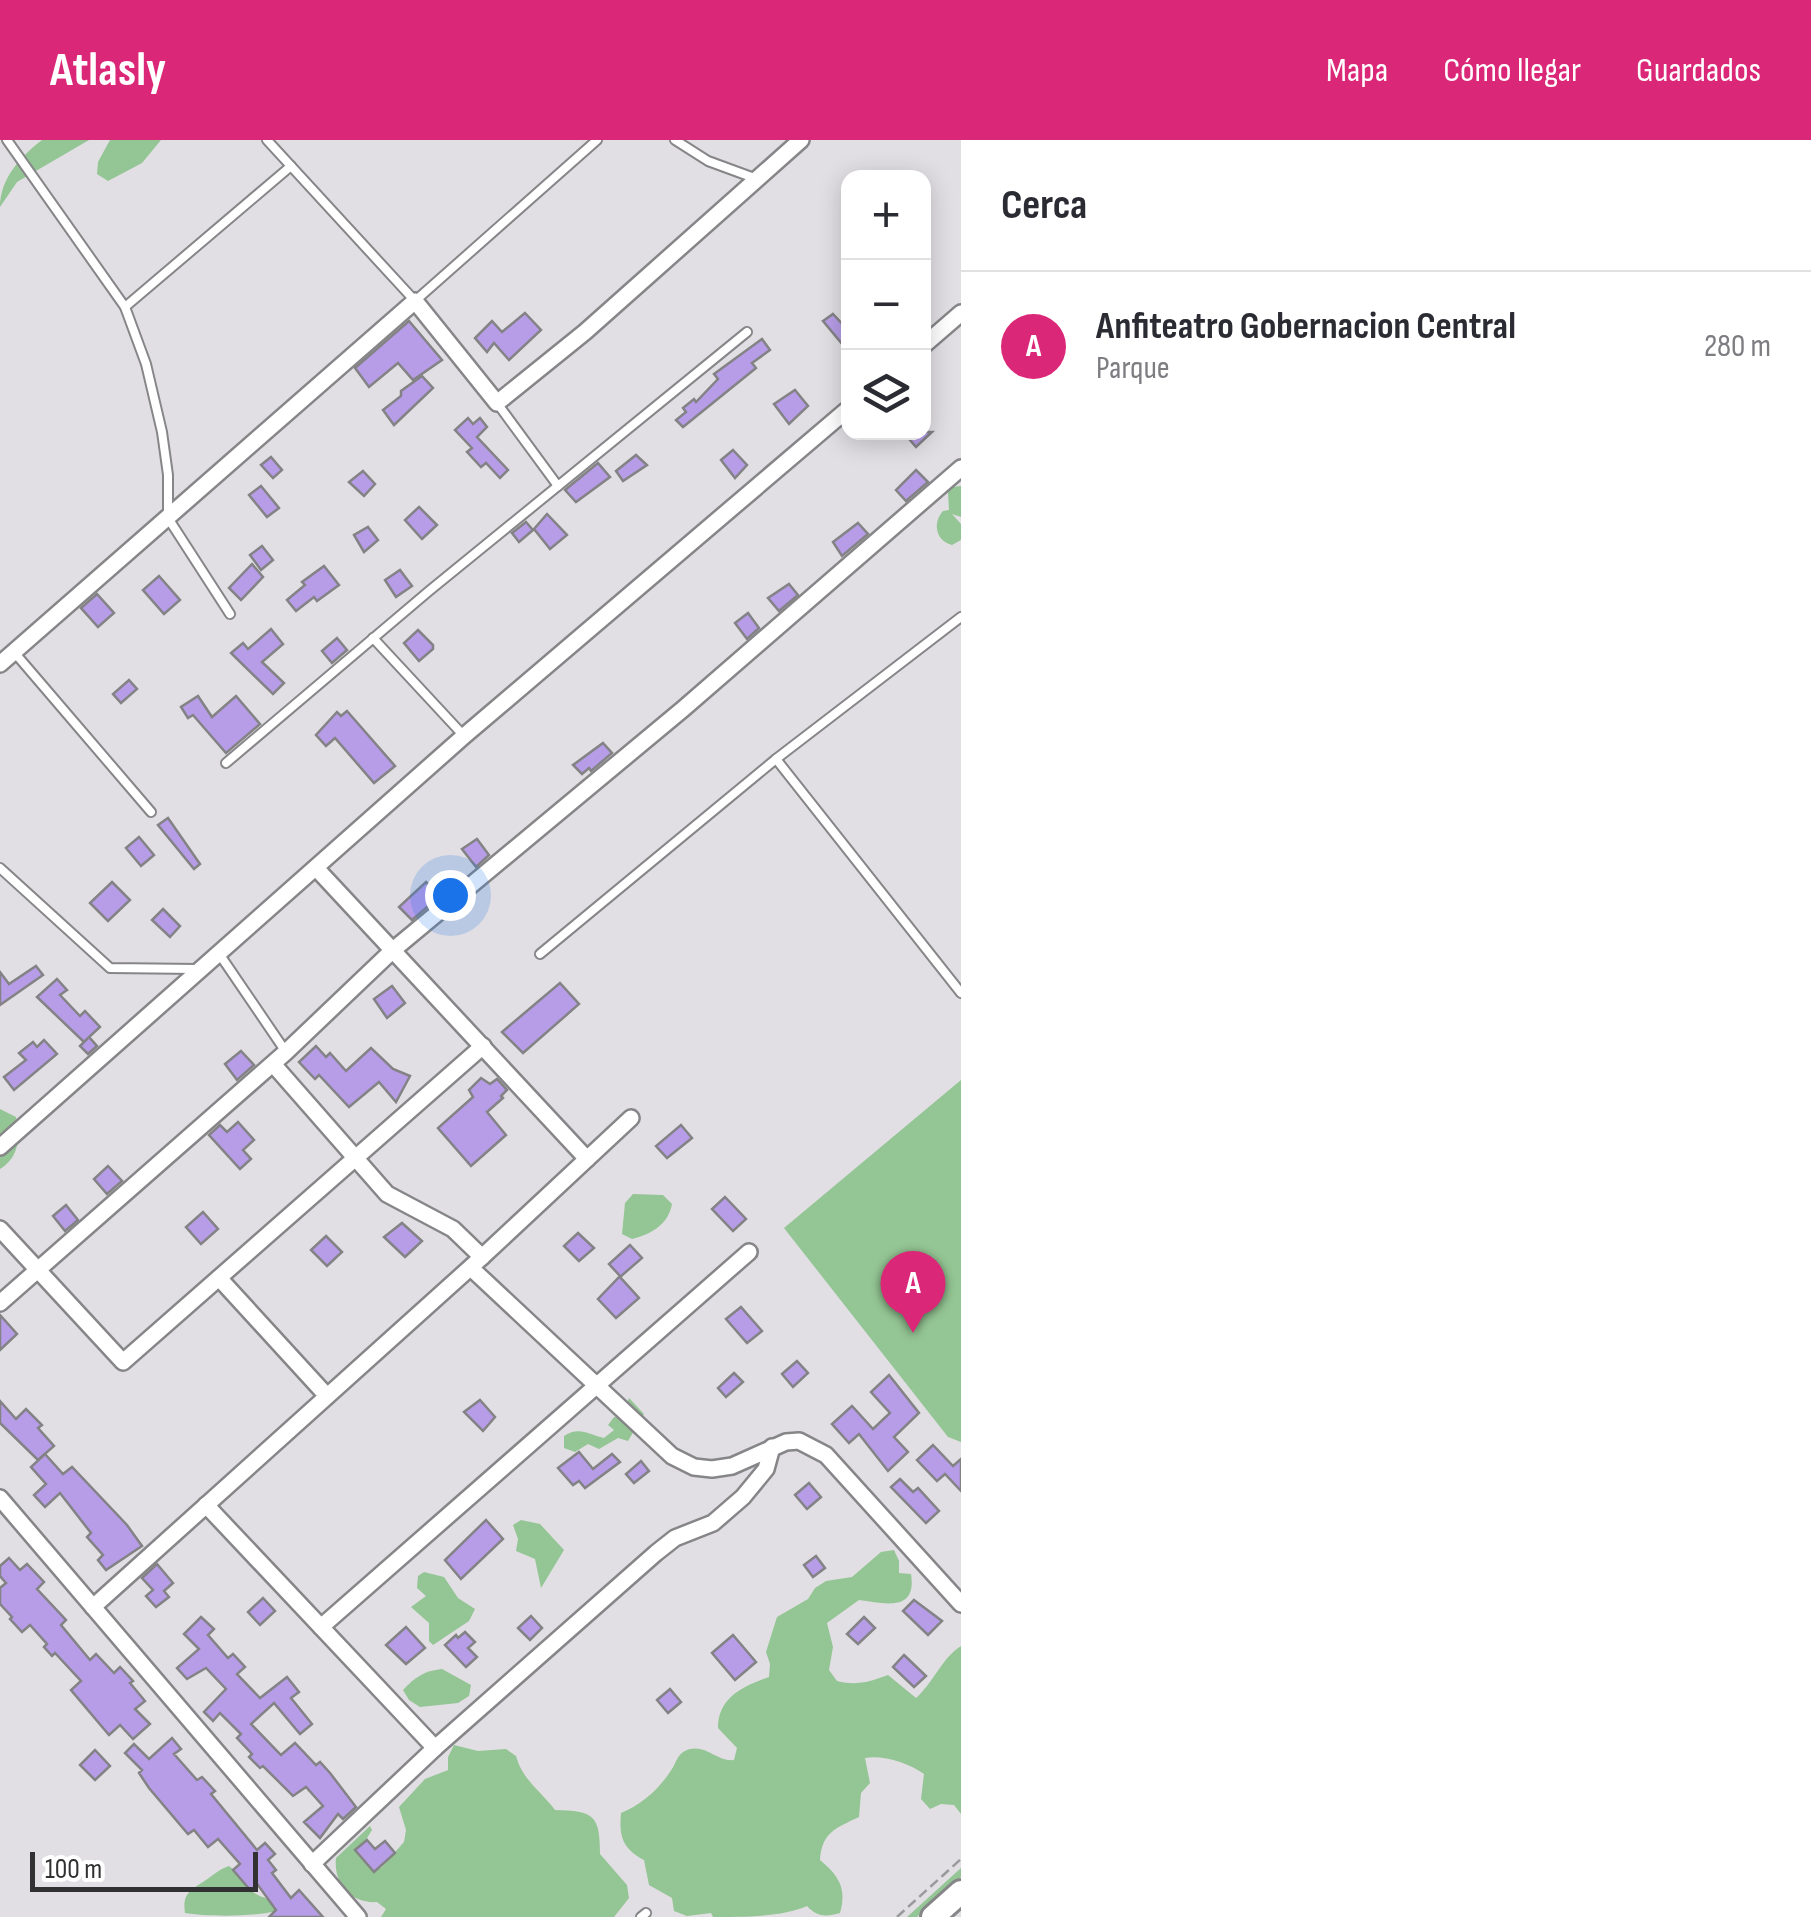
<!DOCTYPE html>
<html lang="es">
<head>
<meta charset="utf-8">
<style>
  :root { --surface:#fff; --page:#f2f2f3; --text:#2b2b33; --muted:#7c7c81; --line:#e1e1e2; --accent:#db2777 }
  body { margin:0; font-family:"Sofia Sans Condensed",sans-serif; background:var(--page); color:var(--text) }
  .controls { position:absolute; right:30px; top:30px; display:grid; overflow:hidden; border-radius:20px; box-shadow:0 5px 25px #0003 }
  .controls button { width:90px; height:90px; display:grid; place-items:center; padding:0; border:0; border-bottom:2px solid var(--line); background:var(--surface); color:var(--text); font:50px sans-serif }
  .scale { position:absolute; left:30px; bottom:25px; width:228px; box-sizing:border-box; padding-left:10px; border:5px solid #313032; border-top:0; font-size:28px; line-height:35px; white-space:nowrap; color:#313032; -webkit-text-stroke:8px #fff; paint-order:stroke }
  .you { position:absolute; left:450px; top:755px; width:35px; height:35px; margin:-25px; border:8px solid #fff; border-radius:50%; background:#1a73e8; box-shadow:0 0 0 15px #1a73e833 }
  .badge { display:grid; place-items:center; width:65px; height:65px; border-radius:50%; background:var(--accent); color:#fff; font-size:32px; font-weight:700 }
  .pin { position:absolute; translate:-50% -82px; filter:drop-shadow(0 2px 5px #0008) }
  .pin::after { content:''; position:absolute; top:52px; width:35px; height:30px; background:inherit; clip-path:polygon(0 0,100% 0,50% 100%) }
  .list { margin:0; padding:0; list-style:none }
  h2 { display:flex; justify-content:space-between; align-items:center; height:130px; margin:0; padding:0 40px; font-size:42px }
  h2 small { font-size:32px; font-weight:400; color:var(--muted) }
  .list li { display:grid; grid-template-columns:65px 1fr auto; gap:30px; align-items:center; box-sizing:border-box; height:150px; padding:0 40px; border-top:2px solid var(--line) }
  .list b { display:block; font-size:38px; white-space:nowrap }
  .list p { margin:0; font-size:32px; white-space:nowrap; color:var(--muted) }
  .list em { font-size:32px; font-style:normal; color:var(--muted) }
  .icon { flex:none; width:55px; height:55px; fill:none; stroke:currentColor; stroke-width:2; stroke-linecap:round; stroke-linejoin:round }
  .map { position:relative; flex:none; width:961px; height:1777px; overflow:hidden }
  header { display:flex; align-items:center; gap:60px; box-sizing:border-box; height:140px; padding:0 50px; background:var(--accent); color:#fff }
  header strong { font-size:48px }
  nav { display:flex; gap:55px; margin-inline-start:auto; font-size:35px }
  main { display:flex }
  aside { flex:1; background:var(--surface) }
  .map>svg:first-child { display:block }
  .green { fill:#94c594 }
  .building { fill:#b79de8; stroke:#838285; stroke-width:2.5 }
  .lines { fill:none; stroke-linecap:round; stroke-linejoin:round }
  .service-casing { stroke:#868588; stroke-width:12 }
  .minor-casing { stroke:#868588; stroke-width:20 }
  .primary-casing { stroke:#868588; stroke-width:28 }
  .path { stroke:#9a999c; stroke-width:2.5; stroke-dasharray:10 5; stroke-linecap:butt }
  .service { stroke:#fff; stroke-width:8 }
  .minor { stroke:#fff; stroke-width:15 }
  .primary { stroke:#fff; stroke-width:22 }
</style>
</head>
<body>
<header>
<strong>Atlasly</strong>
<nav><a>Mapa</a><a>Cómo llegar</a><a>Guardados</a></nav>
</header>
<main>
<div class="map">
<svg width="961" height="1777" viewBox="0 0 961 1777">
  <rect width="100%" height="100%" fill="#e1dfe3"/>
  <g class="green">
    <path d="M42,0H89L17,42L0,67C0,39 20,17 42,0Z"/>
    <polygon points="110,0 161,0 142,23 108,41 97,34 98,22"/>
    <path d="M961,346V377L952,374L961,384V400L952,405C936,401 932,383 943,371L949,370L948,352L952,347Z"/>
    <polygon points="961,940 961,1302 948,1297 784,1088"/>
    <path d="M0,969L16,977C21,997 19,1017 0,1029Z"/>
    <path d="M633,1054L663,1055L672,1064C668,1085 651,1094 632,1099L622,1094L625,1063Z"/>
    <path d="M629,1258L644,1274L628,1301L618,1298L599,1309L588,1304L575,1312L564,1308V1296C579,1286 588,1294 604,1298L614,1290L608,1285L614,1277L621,1278Z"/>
    <polygon points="521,1380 540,1384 564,1410 541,1448 535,1419 516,1411 518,1399 513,1385"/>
    <path d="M894,1410L899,1421V1433L911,1434C917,1473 884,1463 859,1460L827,1483L833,1507L829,1530L837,1541C856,1546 869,1542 888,1535L916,1558C934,1542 941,1519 961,1506V1674L954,1665L941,1664L930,1669L921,1659L924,1634C908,1623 884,1615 865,1618L870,1643L861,1653L859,1677C836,1688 822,1692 820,1720C839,1736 847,1748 840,1773C826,1777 817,1777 807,1766C783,1777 742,1777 713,1777L711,1773L687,1776L674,1771L672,1758L649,1745L644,1720C622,1708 619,1696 621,1673C641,1665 658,1650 670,1632C677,1623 676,1613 690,1609C707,1605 718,1622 734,1620L737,1608L718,1588C718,1557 744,1546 769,1537L770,1524L766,1512L777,1477L808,1459L815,1448L826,1441L852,1437L881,1412Z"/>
    <polygon points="424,1432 444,1437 458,1458 475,1469 469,1481 433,1505 429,1501 429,1483 411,1467 426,1456 417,1448 418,1436"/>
    <path d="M442,1529L471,1545L469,1556L458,1563L420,1567L409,1560L403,1550C415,1537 424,1531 442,1529Z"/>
    <path d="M454,1605L478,1611L506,1609L516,1616C523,1641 541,1651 555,1670C594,1671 600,1675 600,1714L627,1745L629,1758L614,1777H381L386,1769L377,1762C353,1764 333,1745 336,1718L370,1686L372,1690L364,1703L373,1729L381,1728L404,1702L406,1690L399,1667L425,1639L448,1630V1617Z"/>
    <path d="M229,1726C239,1733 244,1744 253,1752C264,1760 273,1757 282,1769C265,1777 207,1777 185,1773C182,1753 191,1750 206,1740C215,1734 218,1730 229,1726Z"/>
    <polygon points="961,1728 961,1737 917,1777 907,1777"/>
  </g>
  <g class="building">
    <polygon points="525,173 541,190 509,220 494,203 487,212 475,198 492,181 502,192"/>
    <polygon points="833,174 848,190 848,211 823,181"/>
    <polygon points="409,181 442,220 413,240 398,223 369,247 355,228"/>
    <polygon points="762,199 770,210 752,223 756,228 683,287 676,280 686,272 683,268 694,259 696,262 718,239 714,234"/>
    <polygon points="422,236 433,248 394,285 383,270 401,256 401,251"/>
    <polygon points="795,250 808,266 789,284 774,264"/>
    <polygon points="468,278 473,284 480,278 487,287 477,297 508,330 500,338 486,323 481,327 467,312 472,308 455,290"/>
    <polygon points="903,292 932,292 916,307"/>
    <polygon points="733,310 747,325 735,338 721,320"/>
    <polygon points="636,315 647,325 623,341 616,331"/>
    <polygon points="271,317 282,330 273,338 261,325"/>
    <polygon points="598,323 610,337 576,362 565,350"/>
    <polygon points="916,330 928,342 906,361 896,350"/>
    <polygon points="363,331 375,344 364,356 349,342"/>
    <polygon points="261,346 279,368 267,377 249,355"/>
    <polygon points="419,367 437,385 422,399 405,380"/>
    <polygon points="547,374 567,395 550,409 534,389"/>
    <polygon points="526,382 533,390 519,402 512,393"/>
    <polygon points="858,383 868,394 842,416 833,402"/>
    <polygon points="368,387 378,400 364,412 354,395"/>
    <polygon points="262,406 273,420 261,430 250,415"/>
    <polygon points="252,424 263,437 241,460 229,448"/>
    <polygon points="324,426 339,445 317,461 314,457 296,471 287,460 305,445 302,442"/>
    <polygon points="400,430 412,446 396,457 385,440"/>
    <polygon points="159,436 180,460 164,474 143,450"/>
    <polygon points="789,444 798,455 779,471 768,458"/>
    <polygon points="97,454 114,473 98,487 81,468"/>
    <polygon points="748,473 759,488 747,499 735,483"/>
    <polygon points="271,489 283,504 262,522 284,543 273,554 231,513 243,503 248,509"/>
    <polygon points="418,490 433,505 433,509 419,521 404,503"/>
    <polygon points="337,498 347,510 332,523 322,511"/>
    <polygon points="129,540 137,549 121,563 113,554"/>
    <polygon points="198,556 212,577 236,556 260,584 226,613 193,575 188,578 181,567"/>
    <polygon points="347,571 395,626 374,643 335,598 326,606 316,595 337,572 341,576"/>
    <polygon points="603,603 612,613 591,631 589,628 582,634 573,625"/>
    <polygon points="168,678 200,724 194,729 158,685"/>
    <polygon points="139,697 154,715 141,726 126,708"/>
    <polygon points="477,699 489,715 476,727 462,709"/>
    <polygon points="112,742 130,760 108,781 90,763"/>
    <polygon points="426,742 440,756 412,780 399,767"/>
    <polygon points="163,769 180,786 170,797 152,780"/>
    <polygon points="36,826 43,835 0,865 0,832 9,844"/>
    <polygon points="57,839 67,850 60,855 80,876 85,871 100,887 89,897 97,906 88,914 80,906 88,898 84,902 37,857"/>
    <polygon points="560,843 579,864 523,913 502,892"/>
    <polygon points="392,846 405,863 387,878 374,859"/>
    <polygon points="44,900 57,914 14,950 4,937 26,920 19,913 33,902 37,907"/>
    <polygon points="316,906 326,917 330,913 346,931 371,908 393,929 410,936 396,962 379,942 349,967 319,935 315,939 299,922"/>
    <polygon points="241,911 254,925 237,940 225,924"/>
    <polygon points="481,938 490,944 497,939 507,950 501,956 503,958 487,972 506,995 471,1026 438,988 473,957 469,950"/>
    <polygon points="238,982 254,1000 243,1010 251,1019 240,1029 209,995 220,985 227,992"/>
    <polygon points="681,985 692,998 667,1018 656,1006"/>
    <polygon points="108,1026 122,1041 107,1054 94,1039"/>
    <polygon points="725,1057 746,1079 733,1091 712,1069"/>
    <polygon points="66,1065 78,1080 65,1091 53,1076"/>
    <polygon points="203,1072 218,1089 201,1104 186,1087"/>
    <polygon points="402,1083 422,1101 405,1117 384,1097"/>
    <polygon points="578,1093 594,1108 579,1121 564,1106"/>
    <polygon points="326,1096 342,1112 327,1126 311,1110"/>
    <polygon points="630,1105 642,1118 620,1137 639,1158 616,1178 598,1159 620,1136 609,1124"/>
    <polygon points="741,1167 762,1191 747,1203 726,1179"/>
    <polygon points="0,1175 17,1194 0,1210"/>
    <polygon points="797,1221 808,1233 793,1247 782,1234"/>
    <polygon points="734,1233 743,1242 726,1257 718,1248"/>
    <polygon points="889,1235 919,1273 894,1297 908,1312 888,1331 859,1294 849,1303 832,1284 852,1266 873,1289 890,1273 871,1252"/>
    <polygon points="480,1260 495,1277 483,1291 464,1272"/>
    <polygon points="0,1261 16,1279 26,1269 42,1285 38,1288 54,1306 38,1320 0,1283"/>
    <polygon points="933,1305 953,1326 961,1319 961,1351 945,1334 937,1341 917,1320"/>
    <polygon points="579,1312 593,1329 612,1314 620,1322 585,1348 579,1341 573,1345 558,1328"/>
    <polygon points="45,1314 63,1334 72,1327 127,1385 142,1406 106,1430 98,1420 103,1415 87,1397 91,1393 60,1353 45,1367 34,1355 46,1344 31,1327"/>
    <polygon points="641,1321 649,1331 634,1343 626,1334"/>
    <polygon points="900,1339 913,1352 918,1348 939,1371 926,1383 891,1347"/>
    <polygon points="809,1343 821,1357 807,1369 795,1355"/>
    <polygon points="486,1380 503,1399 461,1439 445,1420"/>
    <polygon points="816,1416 825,1428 813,1437 804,1425"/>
    <polygon points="9,1418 20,1430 27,1424 44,1442 37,1449 66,1480 61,1485 90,1520 96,1514 114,1533 120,1527 133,1541 130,1543 145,1561 135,1569 150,1584 133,1599 120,1585 109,1595 71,1550 81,1541 55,1513 52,1516 44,1507 47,1504 30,1485 22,1492 10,1479 12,1477 0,1464 0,1448 6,1443 0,1436 0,1426"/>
    <polygon points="157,1424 173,1443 164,1451 169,1457 156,1467 146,1456 153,1450 142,1438"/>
    <polygon points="263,1458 275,1471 260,1485 248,1472"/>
    <polygon points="914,1460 942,1481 928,1495 903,1471"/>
    <polygon points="531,1476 542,1488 530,1500 518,1488"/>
    <polygon points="201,1477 214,1489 208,1495 228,1518 233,1514 245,1527 237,1534 260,1558 287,1537 299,1552 291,1558 312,1584 300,1594 274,1563 251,1584 281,1615 295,1603 316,1625 320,1622 330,1633 356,1667 343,1679 338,1674 320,1698 304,1682 323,1666 306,1647 293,1656 263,1626 260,1628 249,1617 252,1614 237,1598 241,1594 220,1573 213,1581 204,1572 226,1549 206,1528 187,1539 177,1528 199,1509 184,1494"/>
    <polygon points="864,1477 875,1488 858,1504 847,1494"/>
    <polygon points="406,1487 425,1508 406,1524 386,1505"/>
    <polygon points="465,1492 475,1502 468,1508 477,1517 466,1527 445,1505 456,1495 458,1498"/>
    <polygon points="733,1495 756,1522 735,1540 712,1513"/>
    <polygon points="904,1515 926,1536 914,1547 893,1527"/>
    <polygon points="670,1549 681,1562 668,1573 657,1560"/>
    <polygon points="172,1598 181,1609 174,1614 197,1640 202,1637 215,1651 211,1654 257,1710 265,1703 275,1714 268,1720 276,1730 272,1733 291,1758 299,1750 323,1777 269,1777 276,1770 258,1745 251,1751 233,1730 240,1724 218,1699 208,1707 194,1690 188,1694 149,1648 139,1633 142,1630 125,1613 134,1604 149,1619"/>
    <polygon points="95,1610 110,1626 95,1640 80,1625"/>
    <polygon points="367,1700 375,1709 385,1701 395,1713 374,1732 355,1710"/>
  </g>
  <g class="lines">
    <defs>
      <g id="service">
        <polyline points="7,0 125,167 146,224 162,292 168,335 168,378 230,474"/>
        <polyline points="267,0 415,161 597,0"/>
        <polyline points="675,0 708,21 757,39"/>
        <polyline points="125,167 291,26"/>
        <polyline points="497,263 558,346"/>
        <polyline points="373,498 464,596"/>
        <polyline points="14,512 151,672"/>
        <polyline points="776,619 961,853"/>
        <polyline points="226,623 429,451 747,192"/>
        <polyline points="0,728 110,828 197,829"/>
        <polyline points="540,814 776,619 961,477"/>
        <polyline points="220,815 286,912"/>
        <polyline points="641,1777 646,1773"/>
      </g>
      <g id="minor">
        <polyline points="924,205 961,173"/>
        <polyline points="0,524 415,161 497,263 585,192 801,0"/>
        <polyline points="316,728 587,1019"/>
        <polyline points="273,924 387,1054 453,1089 482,1117"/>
        <polyline points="0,1007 464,596 848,269"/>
        <polyline points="0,1089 123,1222 483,906"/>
        <polyline points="471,1128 672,1316 694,1327 712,1329 732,1326 786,1302 799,1301 826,1315 961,1464"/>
        <polyline points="219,1138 327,1256"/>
        <polyline points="0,1163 286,912 393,810 683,569 961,328"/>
        <polyline points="0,1358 358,1777"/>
        <polyline points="206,1365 435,1608"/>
        <polyline points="93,1467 482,1117 631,978"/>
        <polyline points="321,1487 749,1112"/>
        <polyline points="312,1724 435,1608 656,1413 675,1398 713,1383 743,1357 766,1329 772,1307"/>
      </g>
      <polyline id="primary" points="933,1777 961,1752"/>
    </defs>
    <use href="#service" class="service-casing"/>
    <use href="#minor" class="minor-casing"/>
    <use href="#primary" class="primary-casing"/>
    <polyline class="path" points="897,1777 961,1719"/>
    <use href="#service" class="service"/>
    <use href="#minor" class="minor"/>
    <use href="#primary" class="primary"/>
  </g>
</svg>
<div class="controls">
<button>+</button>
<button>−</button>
<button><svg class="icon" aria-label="layers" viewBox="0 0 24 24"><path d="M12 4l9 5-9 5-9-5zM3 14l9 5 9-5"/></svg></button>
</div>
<div class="scale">100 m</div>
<div class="you"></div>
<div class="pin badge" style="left:913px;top:1193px">A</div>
</div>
<aside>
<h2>Cerca<small></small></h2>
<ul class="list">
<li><span class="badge">A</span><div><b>Anfiteatro Gobernacion Central</b><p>Parque</p></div><em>280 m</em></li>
</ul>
</aside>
</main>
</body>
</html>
